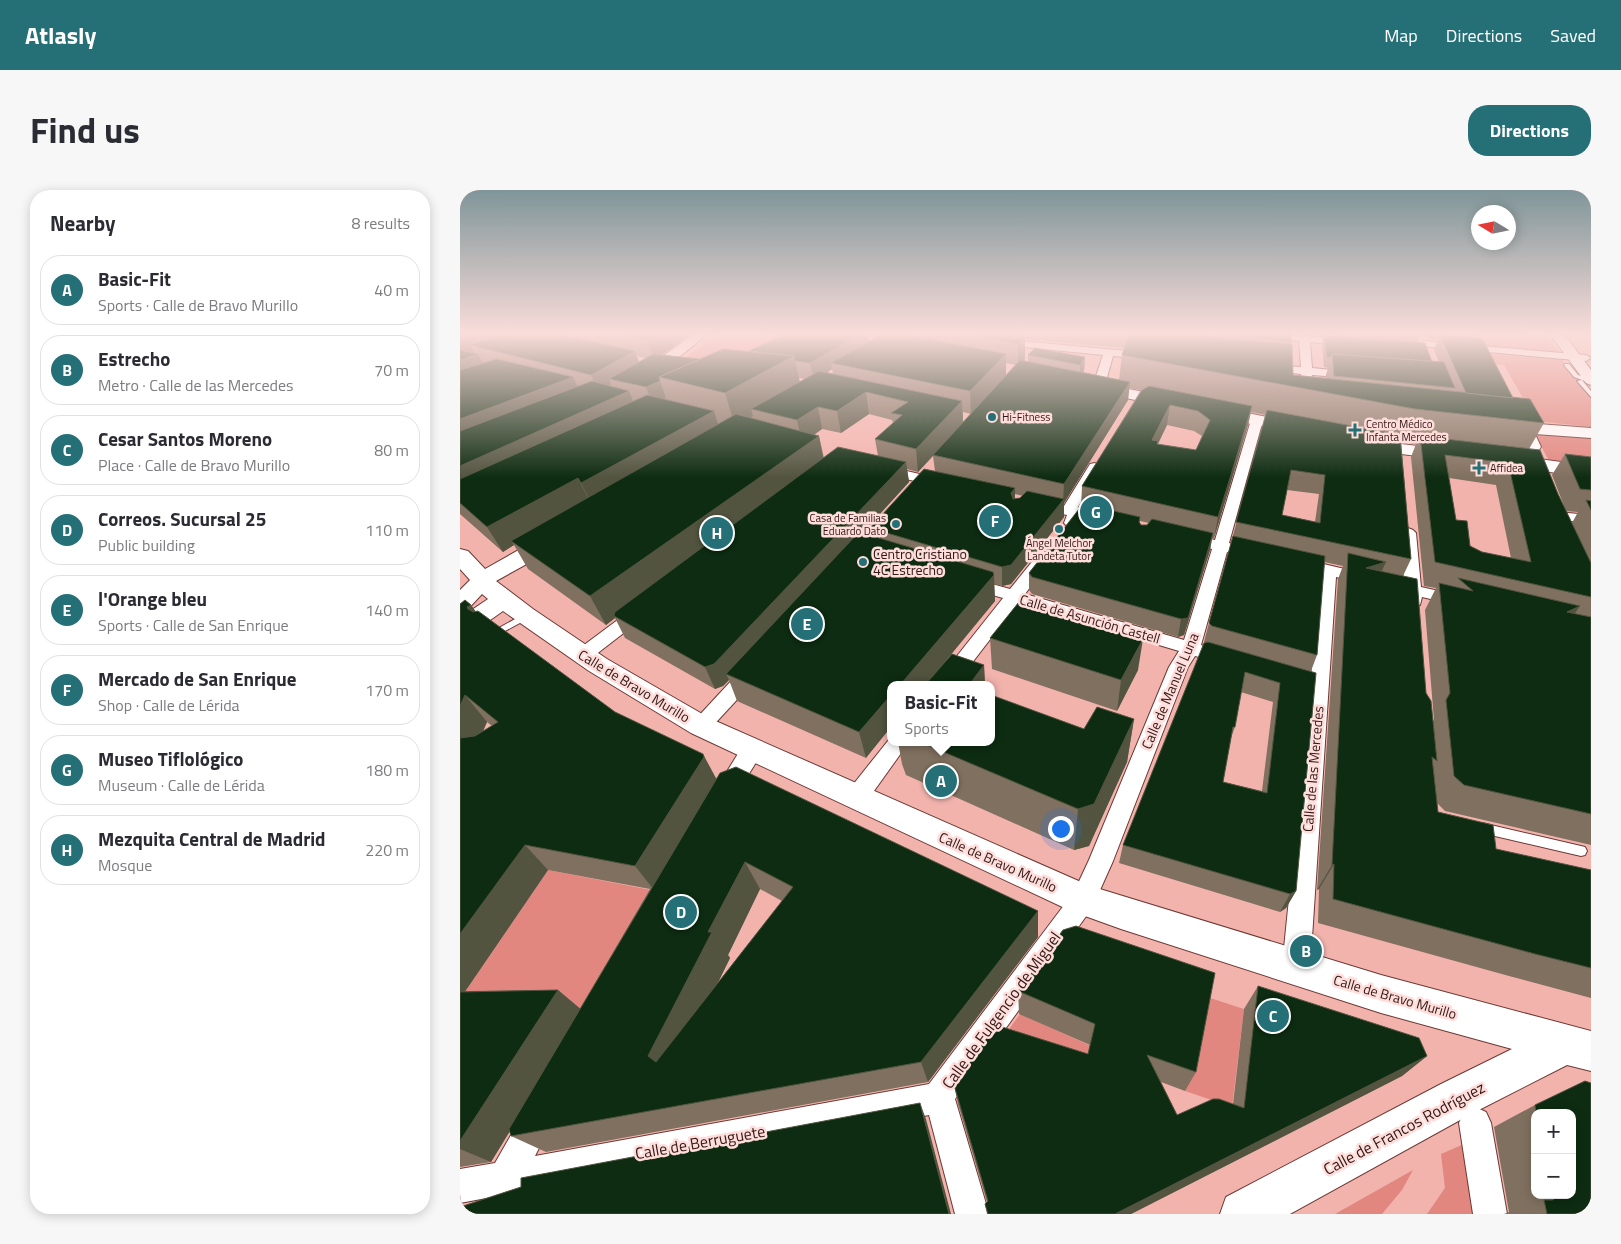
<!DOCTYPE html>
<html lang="en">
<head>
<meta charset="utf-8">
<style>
  :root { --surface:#fff; --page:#f7f7f7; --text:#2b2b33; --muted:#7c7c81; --line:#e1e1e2; --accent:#256f77 }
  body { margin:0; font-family:"Titillium Web",sans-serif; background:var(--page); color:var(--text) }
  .controls { position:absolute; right:15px; bottom:15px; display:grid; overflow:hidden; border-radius:10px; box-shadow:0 2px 12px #0003 }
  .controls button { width:45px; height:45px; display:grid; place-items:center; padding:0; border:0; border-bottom:1px solid var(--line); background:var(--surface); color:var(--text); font:25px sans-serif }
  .compass { position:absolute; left:1011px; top:15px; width:45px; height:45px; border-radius:50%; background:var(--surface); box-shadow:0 2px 12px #0003; rotate:280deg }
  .you { position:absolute; left:600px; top:638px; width:18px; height:18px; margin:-12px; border:4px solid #fff; border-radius:50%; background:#1a73e8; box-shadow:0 0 0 8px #1a73e833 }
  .badge { display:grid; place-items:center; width:32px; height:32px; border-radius:50%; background:var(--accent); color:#fff; font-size:16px; font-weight:700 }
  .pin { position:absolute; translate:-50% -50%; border:2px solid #fff; box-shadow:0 1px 5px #0006 }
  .popup { position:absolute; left:427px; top:491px; width:108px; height:65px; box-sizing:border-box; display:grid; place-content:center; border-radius:10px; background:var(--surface); filter:drop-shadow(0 1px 4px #0005); font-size:16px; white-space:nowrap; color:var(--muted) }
  .popup b { font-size:19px; color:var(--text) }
  .popup::after { content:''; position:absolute; left:50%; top:100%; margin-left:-10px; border:10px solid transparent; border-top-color:var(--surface) }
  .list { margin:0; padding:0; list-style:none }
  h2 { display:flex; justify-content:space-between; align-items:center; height:65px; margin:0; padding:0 20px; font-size:21px }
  h2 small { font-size:16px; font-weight:400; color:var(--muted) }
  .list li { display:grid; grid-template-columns:32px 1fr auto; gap:15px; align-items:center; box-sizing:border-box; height:70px; margin:0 10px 10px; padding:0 10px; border:1px solid var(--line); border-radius:20px }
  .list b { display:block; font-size:19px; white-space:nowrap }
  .list p { margin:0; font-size:16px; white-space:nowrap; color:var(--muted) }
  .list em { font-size:16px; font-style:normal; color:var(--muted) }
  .map { position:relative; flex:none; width:1131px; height:1024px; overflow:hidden; border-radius:20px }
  header { display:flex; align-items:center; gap:30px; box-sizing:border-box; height:70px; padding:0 25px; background:var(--accent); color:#fff }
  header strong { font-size:24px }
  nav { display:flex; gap:28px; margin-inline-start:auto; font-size:18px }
  .intro { display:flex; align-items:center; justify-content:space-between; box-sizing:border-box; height:120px; padding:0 30px }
  h1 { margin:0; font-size:35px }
  .button { padding:12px 22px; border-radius:20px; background:var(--accent); color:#fff; font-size:18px; font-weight:700 }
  main { display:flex; gap:30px; padding:0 30px }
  aside { flex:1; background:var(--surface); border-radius:20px; box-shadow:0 2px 12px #0003 }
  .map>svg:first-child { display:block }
  .green { fill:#e1877f }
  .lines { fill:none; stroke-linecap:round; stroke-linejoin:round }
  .lane-casing { stroke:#6d3834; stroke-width:2 }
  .street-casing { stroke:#6d3834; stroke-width:2 }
  .secondary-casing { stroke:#6d3834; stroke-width:2 }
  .lane { fill:#fff; fill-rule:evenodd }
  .street { fill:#fff; fill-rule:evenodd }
  .secondary { fill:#fff; fill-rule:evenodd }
  .wall { fill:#80705f; fill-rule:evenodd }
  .shaded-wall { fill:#525440 }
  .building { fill:#0d2c11; stroke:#525440; fill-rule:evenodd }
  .poi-dot { fill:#256f77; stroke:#ffddda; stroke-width:2 }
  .labels { text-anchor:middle; stroke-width:5; stroke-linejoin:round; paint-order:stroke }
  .far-poi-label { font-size:11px; fill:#2f1816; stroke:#ffddda; text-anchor:start }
  .poi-label { font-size:14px; fill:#2f1816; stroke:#ffddda; text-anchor:start }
  .street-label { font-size:14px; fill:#2f1816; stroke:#ffddda }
  .near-street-label { font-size:16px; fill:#2f1816; stroke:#ffddda }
</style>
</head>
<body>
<header>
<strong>Atlasly</strong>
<nav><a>Map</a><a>Directions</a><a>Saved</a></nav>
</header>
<div class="intro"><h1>Find us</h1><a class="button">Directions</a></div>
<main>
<aside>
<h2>Nearby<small>8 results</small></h2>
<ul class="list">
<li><span class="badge">A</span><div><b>Basic-Fit</b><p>Sports · Calle de Bravo Murillo</p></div><em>40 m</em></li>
<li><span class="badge">B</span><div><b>Estrecho</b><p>Metro · Calle de las Mercedes</p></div><em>70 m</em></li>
<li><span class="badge">C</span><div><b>Cesar Santos Moreno</b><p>Place · Calle de Bravo Murillo</p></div><em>80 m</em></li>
<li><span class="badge">D</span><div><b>Correos. Sucursal 25</b><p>Public building</p></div><em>110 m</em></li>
<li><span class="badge">E</span><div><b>l'Orange bleu</b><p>Sports · Calle de San Enrique</p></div><em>140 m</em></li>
<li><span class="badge">F</span><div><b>Mercado de San Enrique</b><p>Shop · Calle de Lérida</p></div><em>170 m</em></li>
<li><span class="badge">G</span><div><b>Museo Tiflológico</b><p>Museum · Calle de Lérida</p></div><em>180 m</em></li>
<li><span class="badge">H</span><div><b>Mezquita Central de Madrid</b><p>Mosque</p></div><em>220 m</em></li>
</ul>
</aside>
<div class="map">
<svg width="1131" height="1024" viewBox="0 0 1131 1024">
  <rect width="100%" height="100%" fill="#f3b3ad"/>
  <g class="green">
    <polygon points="257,144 331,144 258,179 216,175"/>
    <polygon points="1009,144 1086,144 1099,162 1015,155"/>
    <polygon points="1019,163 1103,170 1131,208 1131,237 1076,231 1044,175 1025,173"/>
    <polygon points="1074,242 1131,248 1131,276 1089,271"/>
    <polygon points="88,680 196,701 123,821 0,809"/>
    <polygon points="744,806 784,819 772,917 725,901"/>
    <polygon points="560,824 631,856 624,884 545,845"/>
    <polygon points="1004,954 1021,1024 967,1024 985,998 981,964"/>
    <polygon points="953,980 942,1000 922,1024 875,1024"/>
  </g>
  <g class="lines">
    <defs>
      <g id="lane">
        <polygon points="1105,174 1109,174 1118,185 1131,189 1131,193 1122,190 1131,201 1131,207 1117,191 1122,190 1114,187 1104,175"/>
        <polygon points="66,423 70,426 69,428 36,446 33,447 28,444"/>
        <polygon points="1022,633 1121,656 1125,657 1127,661 1125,665 1121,666 1022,643 1018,641 1016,638 1018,635"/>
      </g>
      <g id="street">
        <path d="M234,144H246C237,154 197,186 185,183L184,181L185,179Z"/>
        <polygon points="790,144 849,144 849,146 893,151 894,153 889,156 850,152 852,178 893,182 899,185 893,188 852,185 853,192 847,195 841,192 841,184 801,179 800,177 801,175 805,174 841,177 839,151 795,147"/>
        <polygon points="539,149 689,163 694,166 689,169 653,166 644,198 638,201 632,198 643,165 535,154 534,152"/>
        <polygon points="964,151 1126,165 1131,168 1126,171 960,156 959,154"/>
        <polygon points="797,226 803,230 769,353 801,361 803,364 801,367 795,369 767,362 741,455 750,458 752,462 750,466 743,468 735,466 728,477 653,671 632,718 495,909 529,1024 495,1024 469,925 0,1013 0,979 35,973 67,917 78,912 89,917 94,928 75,966 469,894 614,702 629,670 709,477 719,461 558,413 495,495 474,495 543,408 504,397 502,393 504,389 510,388 550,399 580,362 592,362 594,365 565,404 724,450 752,359 721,351 718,348 721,345 726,343 755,350 791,230"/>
        <polygon points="635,273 642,277 618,317 621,320 646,326 648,329 646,332 641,333 621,329 617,336 607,336 604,333 607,325 572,317 570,314 572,311 577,310 604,316 630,274"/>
        <polygon points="421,275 485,290 487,293 480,297 416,282 414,279 416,276"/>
        <polygon points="1096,322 1131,325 1131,333 1091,329 1089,326 1091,323"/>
        <polygon points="948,338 953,340 956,343 961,397 1006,407 1009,411 1006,415 1000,416 962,407 960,415 954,416 948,415 945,403 876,387 850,778 846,787 836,791 826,787 822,778 850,501 821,492 818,487 821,482 828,480 851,487 860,383 832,376 830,373 832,370 838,368 944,393 940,343 943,340"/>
        <polygon points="181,415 187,417 190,421 187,425 130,469 123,471 116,469 114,465 116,461 175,417"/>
        <polygon points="291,475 298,477 301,482 298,487 248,541 241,544 234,541 231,536 234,531 284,477"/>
        <polygon points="431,547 431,552 449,552 404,615 396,617 388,615 385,608 388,601"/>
        <polygon points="292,552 300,554 303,560 300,566 274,608 266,611 258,608 255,602 258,596 284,554"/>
        <polygon points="1015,917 1026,922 1031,933 1047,1024 1013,1024 999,933 1004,922"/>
      </g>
      <g id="secondary">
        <polygon points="1090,144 1104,144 1131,180 1131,195 1126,193"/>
        <polygon points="633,192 714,208 720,210 722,213 720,216 714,218 627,200 625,197 627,194"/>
        <polygon points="753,216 841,234 847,235 850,239 847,243 841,244 747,225 745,221 747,217"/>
        <polygon points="1065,233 1131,238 1131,248 1075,244 1081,257 1078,261 1072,262 1066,261 1055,239 1059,234"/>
        <polygon points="905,246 941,254 991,260 997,261 1000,265 997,269 991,270 941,264 899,255 896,251 899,247"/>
        <polygon points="1049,265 1131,276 1131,288 1042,275 1040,271 1042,267"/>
        <polygon points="95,343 103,344 106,349 103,354 36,391 73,419 147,469 251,529 630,696 921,785 1131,841 1131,881 1107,875 1011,924 830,1024 760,1024 766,1007 981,894 1052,859 921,823 661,739 611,721 231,543 129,481 43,421 9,445 0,447 0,428 28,409 22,404 8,419 0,421 0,400 10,390 0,379 0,359 8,361 25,379 87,344"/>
      </g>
    </defs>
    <use href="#lane" class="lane-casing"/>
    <use href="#street" class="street-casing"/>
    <use href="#secondary" class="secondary-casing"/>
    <use href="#lane" class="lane"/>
    <use href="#street" class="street"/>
    <use href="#secondary" class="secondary"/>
  </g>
  <g class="wall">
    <path d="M0,144H231L202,165L240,169L289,161L326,144H831L833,185L865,188L868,178L864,177L862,155L864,145L948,152L872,144H960L957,153L972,171L979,172L974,160L978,150L969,149L966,144H1013L1012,147L1053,208L1084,233L1069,259L1098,304L1112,333L1118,322L1106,321L1092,285L1105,264L1131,267V655L985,621L977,613L978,622L1036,659L1131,680V808L1049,786L858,733L859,699L857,700L878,389L883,376L864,372L857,465L851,481L836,701L826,718L820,722L659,673L663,655L745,453L744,452L749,433L806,225L791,222L788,235L754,348H752L750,360L724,445L718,447L572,404L569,400V383L621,317L622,296L681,200L669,198L668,210L604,313V327L551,394L542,396L534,394L535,411L486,470L524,475L525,495H431L406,568L277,511L269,490L263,496L255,499L165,448L155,428L146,435L68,379L54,355L43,362L0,324ZM408,146L417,147L409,152ZM565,149L664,158L662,165L659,190L623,182L624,180L625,167L568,165V172L563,171L565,169ZM176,166L186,168L179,172ZM546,173L556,175L503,233V222L511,224ZM372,179L373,184L367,183ZM339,188L345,189L340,192ZM409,224L432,230L433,233L415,249L418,266L364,268L359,246L354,245L362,239L381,243ZM707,235L734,241L742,246L736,260L697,254ZM941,252L956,254L951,267L964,396L976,398L965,420L974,530L973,531L966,503L943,386L951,369ZM473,266L475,281L410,338L411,346L402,343L449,292L447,279L458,282ZM989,288L1036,295L1051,368L1022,362L1010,356L996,330ZM827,300L859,304L855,332L822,325ZM555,304L563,306L560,308L555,309ZM680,331L689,333L687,335H681L680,333ZM781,502L813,512L802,601L763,592L770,550L775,537Z"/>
    <path d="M0,414L11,415L16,422L155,522L256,588L578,721V747L468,892L86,962L51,946L50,941L31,972L0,977ZM27,532L32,536L23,542ZM88,680L190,699L120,819L98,800L5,801ZM300,699L322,711L257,794L270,768L268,765Z"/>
    <polygon points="530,448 678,480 657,521 532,479"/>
    <polygon points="674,529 667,572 629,656 614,660 446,585 442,574 438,552 531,552 624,539"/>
    <polygon points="603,740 736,882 725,901 701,892 717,925 773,914 784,819 798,796 967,866 942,886 671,1024 527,1024 525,1014 527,1012 498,914 494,895 628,864 630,855 559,824 558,801"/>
    <path d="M1125,891L1131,893V1024H1044L1049,1022L1034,937L1075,915ZM1075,923H1112V1005H1075Z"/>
  </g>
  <g class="shaded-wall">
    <polygon points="0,144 61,144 10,155 14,162 0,167"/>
    <polygon points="195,144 231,144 195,170 187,150"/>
    <polygon points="402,144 408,144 410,158 371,173 372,179 354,190 350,173"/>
    <polygon points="565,147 565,169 558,176 558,154"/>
    <polygon points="175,161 181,178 149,189 151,195 139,202 131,185"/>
    <polygon points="18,164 29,184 0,195 0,170"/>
    <polygon points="546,164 546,186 511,224 510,201"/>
    <polygon points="334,166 341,198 291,219 293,226 275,236 265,203"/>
    <polygon points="625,167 624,180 620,188 620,175"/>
    <polygon points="113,187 123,208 0,257 0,229"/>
    <polygon points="200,191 206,208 193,215 186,197"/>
    <polygon points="670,192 668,210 604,313 604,327 551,394 542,396 542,377 603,311 604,294"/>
    <polygon points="169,201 178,223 0,307 0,276"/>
    <polygon points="406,202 409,224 381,243 377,221"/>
    <polygon points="502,211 503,233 458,282 456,259"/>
    <polygon points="710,215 707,235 698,254 695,271 692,250"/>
    <polygon points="792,216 788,235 754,348 758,327"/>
    <polygon points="358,217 362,239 342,253 337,230"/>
    <polygon points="254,221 261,244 133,317 121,293"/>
    <polygon points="359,246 364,273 154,426 155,428 146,435 130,406"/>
    <polygon points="446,272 449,292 272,487 266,484 269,490 263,496 255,499 245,477"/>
    <polygon points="118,288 130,312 51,351 54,355 43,362 27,337"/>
    <polygon points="555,298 555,316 551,303"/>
    <polygon points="753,343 750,360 724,445 718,447 721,429"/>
    <polygon points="926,372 914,398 906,378"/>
    <polygon points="534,385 535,411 466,495 440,495"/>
    <polygon points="11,415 29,441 8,419 7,417"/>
    <polygon points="1120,416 1101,443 1107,422"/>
    <polygon points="683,449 678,480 657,521 661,490"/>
    <polygon points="524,475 525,495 509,495"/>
    <polygon points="5,505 27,532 6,576 0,570 0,516"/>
    <polygon points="431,505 431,537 406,568 399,542"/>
    <polygon points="674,529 667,572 629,656 614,660 618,619"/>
    <polygon points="243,564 257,590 194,700 175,676"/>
    <polygon points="65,655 88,680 0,809 0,744"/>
    <polygon points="285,672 300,699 268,765 270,768 212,887 188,866 248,742"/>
    <polygon points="874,674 859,699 857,700 872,675"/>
    <polygon points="836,701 826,718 820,722 830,704"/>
    <polygon points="578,721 578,747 468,892 461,872"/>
    <polygon points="98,800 123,821 31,972 0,959 0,951"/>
    <polygon points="967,866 942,886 671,1024 655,1024"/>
    <polygon points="460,913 466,929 491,1024 489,1024"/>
  </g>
  <g class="building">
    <polygon points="40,144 99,144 175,161 131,185 10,155"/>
    <polygon points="162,144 195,144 187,150"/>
    <polygon points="326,144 402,144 350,173 335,171 334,166 289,161"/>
    <polygon points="422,144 444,144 546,164 510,201 371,173"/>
    <polygon points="508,144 551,144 565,147 558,154"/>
    <polygon points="669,144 727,144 832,154 833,185 1070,209 1084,233 955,219 662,165"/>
    <polygon points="748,144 831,144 831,152"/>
    <polygon points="864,145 965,153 972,172 872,164 871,167 867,167"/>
    <polygon points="980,145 1022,148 1053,208 1006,203"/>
    <polygon points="575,158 625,167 620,175 568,165"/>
    <polygon points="263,159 334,166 265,203 199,187"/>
    <polygon points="0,160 18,164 0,170"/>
    <polygon points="193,164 240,169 199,187 200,191 186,197 149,189"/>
    <polygon points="872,164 984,172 995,198 874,186"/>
    <polygon points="37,169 113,187 0,229 0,180"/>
    <polygon points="560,170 670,192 604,294 473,265"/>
    <polygon points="359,181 502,211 456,259 415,249 442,225 431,223 448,212 406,202 377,221 358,217 337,230 291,219"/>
    <polygon points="132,191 169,201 0,276 0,241"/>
    <path d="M689,196L792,216L758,327L622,296L682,200ZM710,215L738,221L750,230L736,260L697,254L698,251L692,250Z"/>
    <polygon points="187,205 254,221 121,293 118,288 27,337 0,313 0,289"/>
    <path d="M807,220L940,245L951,369L776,332ZM831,280L865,285L860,333L822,325Z"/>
    <polygon points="276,224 359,246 130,406 51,351"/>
    <path d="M960,246L1080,260L1098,304L1131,373V407L975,372ZM985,265L1048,273L1071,372L1022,362L1010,356L1007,331L996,330Z"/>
    <polygon points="378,257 446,272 254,474 245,477 154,426 155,422"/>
    <polygon points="1105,264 1131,267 1131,300 1120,299"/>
    <polygon points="464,279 555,298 551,303 553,309 560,308 567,301 604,309 551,375 542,377 410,338"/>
    <polygon points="1126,310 1131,311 1131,320"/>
    <polygon points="623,314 680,327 679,332 681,335 687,335 692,329 753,343 728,428 721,429 572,387 569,383"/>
    <polygon points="399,342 533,382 534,385 440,495 431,495 431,505 399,542 266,484"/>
    <polygon points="773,346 865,366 857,465 752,436 749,433"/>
    <polygon points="888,363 926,372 906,378 957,389 966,503 971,511 977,571 972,567 978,622 1033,635 1036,659 1131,680 1131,778 1075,764 873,709 874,674 872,675"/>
    <polygon points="998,388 1120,416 1107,422 1131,427 1131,624 1004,595 994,586 986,510 990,503 979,393 1013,401"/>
    <polygon points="5,410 11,415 7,417 8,419 13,422 18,421 155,522 243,564 244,567 175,676 65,655 0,744 0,548 15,546 38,532 5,505 0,516 0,414"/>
    <polygon points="559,412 683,449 661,490 530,448"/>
    <path d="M748,452L856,483L836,701L830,704L663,655L744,453ZM785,482L820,493L807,603L763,592L773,537H775Z"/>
    <polygon points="492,464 524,475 509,495 465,495"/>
    <polygon points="531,505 624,539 637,517 674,529 634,614 618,619 460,552 531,552"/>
    <path d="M276,577L578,721L461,872L51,946L49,939L260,583ZM285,672L333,697L196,872L188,866L252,742H248Z"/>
    <polygon points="616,736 755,783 736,882 687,865 717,925 753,909 759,909 784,918 798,796 959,848 967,866 655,1024 528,1024 525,1014 528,1011 494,895 536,835 628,864 635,834 558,801 603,740"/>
    <polygon points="98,800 0,951 0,802"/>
    <polygon points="1125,891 1131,893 1131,1024 1087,1024 1084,1010 1093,1010 1095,1008 1094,1005 1112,1005 1112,923 1076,923 1075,915"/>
    <polygon points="460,913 489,1024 0,1024 0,1017 61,997 61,988"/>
  </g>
  <linearGradient id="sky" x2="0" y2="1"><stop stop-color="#7f9599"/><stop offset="0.5" stop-color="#faddda"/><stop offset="1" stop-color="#faddda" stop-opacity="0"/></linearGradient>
  <rect width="1131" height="288" fill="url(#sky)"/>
  <g class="poi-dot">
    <circle cx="532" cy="227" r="5"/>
    <path d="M892.5 232.5h5v5h5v5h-5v5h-5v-5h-5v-5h5z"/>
    <path d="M1016.5 270.5h5v5h5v5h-5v5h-5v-5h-5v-5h5z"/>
    <circle cx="436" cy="334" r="5"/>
    <circle cx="599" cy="339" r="5"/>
    <circle cx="403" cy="372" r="5"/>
  </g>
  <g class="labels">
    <g class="far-poi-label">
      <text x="542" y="231">Hi-Fitness</text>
      <text x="906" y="238">Centro Médico<tspan x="906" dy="13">Infanta Mercedes</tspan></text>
      <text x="1030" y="282">Affidea</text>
      <text x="426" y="332" text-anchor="end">Casa de Familias<tspan x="426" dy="13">Eduardo Dato</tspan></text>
      <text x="599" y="357" text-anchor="middle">Ángel Melchor<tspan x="599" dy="13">Landeta Tutor</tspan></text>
    </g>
    <g class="poi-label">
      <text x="413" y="369">Centro Cristiano<tspan x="413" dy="16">4C Estrecho</tspan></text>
    </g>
    <g class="street-label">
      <text transform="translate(630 429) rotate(16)" y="5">Calle de Asunción Castell</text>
      <text transform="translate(174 496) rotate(31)" y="5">Calle de Bravo Murillo</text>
      <text transform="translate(710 501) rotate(-67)" y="5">Calle de Manuel Luna</text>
      <text transform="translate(853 579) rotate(-85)" y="5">Calle de las Mercedes</text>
      <text transform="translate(538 672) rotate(24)" y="5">Calle de Bravo Murillo</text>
      <text transform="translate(935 807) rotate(16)" y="5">Calle de Bravo Murillo</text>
    </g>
    <g class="near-street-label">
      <text transform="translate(541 820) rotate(-54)" y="6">Calle de Fulgencio de Miguel</text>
      <text transform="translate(944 938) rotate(-28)" y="6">Calle de Francos Rodríguez</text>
      <text transform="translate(240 952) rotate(-10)" y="6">Calle de Berruguete</text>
    </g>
  </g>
</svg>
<div class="controls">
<button>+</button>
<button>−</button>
</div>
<svg class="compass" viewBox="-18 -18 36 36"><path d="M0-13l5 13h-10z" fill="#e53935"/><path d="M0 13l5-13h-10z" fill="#7c7c81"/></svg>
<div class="you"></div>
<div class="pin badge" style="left:481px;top:591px">A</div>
<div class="popup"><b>Basic-Fit</b>Sports</div>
<div class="pin badge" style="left:846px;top:761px">B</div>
<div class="pin badge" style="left:813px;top:826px">C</div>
<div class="pin badge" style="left:221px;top:722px">D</div>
<div class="pin badge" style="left:347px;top:434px">E</div>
<div class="pin badge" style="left:535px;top:331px">F</div>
<div class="pin badge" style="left:636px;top:322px">G</div>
<div class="pin badge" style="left:257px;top:343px">H</div>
</div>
</main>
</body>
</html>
